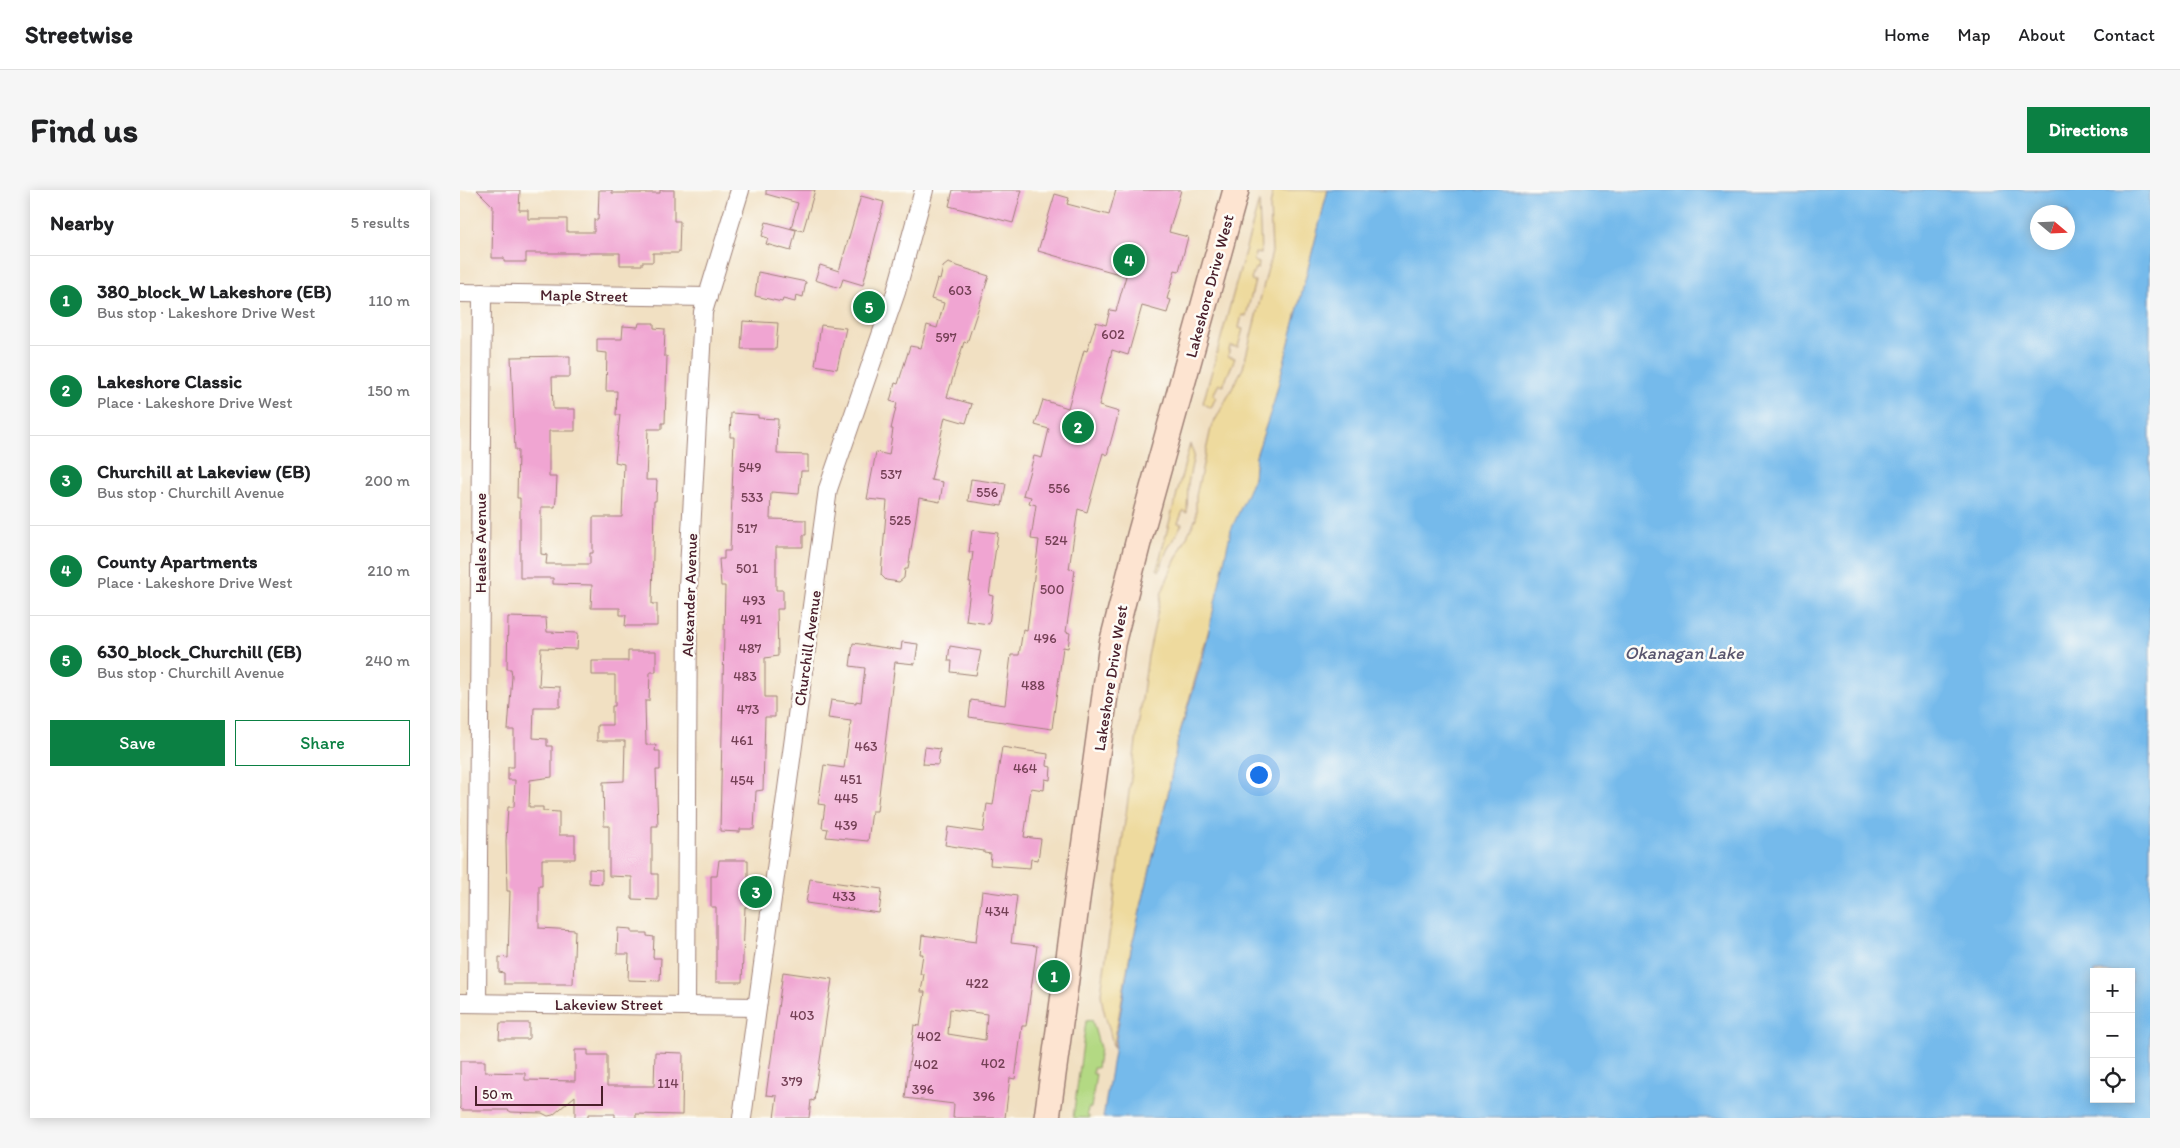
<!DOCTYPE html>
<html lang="en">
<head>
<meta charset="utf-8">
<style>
  :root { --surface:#fff; --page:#f6f6f6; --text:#202124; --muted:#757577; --line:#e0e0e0; --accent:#0b8043 }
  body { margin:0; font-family:Itim,sans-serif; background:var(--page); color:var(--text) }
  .controls { position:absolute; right:15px; bottom:15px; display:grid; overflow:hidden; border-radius:0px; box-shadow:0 2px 12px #0003 }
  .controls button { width:45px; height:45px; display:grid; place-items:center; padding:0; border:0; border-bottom:1px solid var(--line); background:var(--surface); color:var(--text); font:25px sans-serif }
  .compass { position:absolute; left:1570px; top:15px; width:45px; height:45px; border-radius:50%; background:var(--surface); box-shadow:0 2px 12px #0003; rotate:109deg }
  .scale { position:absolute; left:15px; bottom:12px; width:128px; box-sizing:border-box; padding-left:5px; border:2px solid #4a1f2b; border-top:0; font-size:14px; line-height:18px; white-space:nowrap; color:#4a1f2b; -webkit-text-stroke:4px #fdfcf7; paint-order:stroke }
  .you { position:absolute; left:798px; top:584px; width:18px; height:18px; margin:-12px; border:4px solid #fff; border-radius:50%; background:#1a73e8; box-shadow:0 0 0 8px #1a73e833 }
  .badge { display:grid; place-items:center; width:32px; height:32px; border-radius:50%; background:var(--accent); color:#fff; font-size:16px; font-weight:700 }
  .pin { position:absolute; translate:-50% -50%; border:2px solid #fff; box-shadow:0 1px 5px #0006 }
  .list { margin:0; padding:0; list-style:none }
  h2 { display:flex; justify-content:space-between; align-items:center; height:65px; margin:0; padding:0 20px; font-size:21px }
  h2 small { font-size:16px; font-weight:400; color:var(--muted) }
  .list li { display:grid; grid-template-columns:32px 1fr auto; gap:15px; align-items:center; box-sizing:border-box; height:90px; padding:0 20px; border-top:1px solid var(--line) }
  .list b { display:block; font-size:19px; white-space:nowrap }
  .list p { margin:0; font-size:16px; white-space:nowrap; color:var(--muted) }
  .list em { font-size:16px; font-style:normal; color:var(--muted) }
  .actions { display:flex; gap:10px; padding:15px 20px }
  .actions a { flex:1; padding:11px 0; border:1px solid var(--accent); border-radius:0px; text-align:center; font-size:18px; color:var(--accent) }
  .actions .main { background:var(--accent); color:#fff }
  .icon { flex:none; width:28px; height:28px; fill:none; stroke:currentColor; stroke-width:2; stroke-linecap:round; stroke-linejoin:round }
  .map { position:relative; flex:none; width:1690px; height:928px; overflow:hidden; border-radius:0px }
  header { display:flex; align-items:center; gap:30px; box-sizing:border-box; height:70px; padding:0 25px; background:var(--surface); border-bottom:1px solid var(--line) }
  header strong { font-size:24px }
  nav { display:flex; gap:28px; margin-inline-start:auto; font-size:18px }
  .intro { display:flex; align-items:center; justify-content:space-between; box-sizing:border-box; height:120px; padding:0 30px }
  h1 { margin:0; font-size:35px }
  .button { padding:12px 22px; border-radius:0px; background:var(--accent); color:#fff; font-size:18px; font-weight:700 }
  main { display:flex; gap:30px; padding:0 30px }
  aside { flex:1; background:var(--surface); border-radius:0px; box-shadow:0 2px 12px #0003 }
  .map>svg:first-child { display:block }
  .green { fill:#b3d983; stroke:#7e7c57 }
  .sand { fill:#eeda9e; stroke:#9c7c64 }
  .water { fill:#75baeb; stroke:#606c8b; fill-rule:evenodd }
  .building { fill:#f0a5d2; fill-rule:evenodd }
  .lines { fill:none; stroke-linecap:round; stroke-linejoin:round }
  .street-casing { stroke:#9e8076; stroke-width:20 }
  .secondary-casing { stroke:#9e8076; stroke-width:28 }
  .street { stroke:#fff; stroke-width:18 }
  .secondary { stroke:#fde4d1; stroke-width:25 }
  .labels { text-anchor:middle; stroke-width:5; stroke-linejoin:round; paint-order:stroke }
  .number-label { font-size:14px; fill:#744055 }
  .street-label { font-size:16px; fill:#4a1f2b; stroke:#fdfcf7 }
  .water-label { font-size:18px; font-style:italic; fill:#59556e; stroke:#fdfcf7 }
</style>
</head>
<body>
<header>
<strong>Streetwise</strong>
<nav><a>Home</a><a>Map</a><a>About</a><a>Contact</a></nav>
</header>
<div class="intro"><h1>Find us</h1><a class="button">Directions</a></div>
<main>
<aside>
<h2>Nearby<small>5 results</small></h2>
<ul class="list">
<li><span class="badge">1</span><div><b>380_block_W Lakeshore (EB)</b><p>Bus stop · Lakeshore Drive West</p></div><em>110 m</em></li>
<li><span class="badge">2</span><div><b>Lakeshore Classic</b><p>Place · Lakeshore Drive West</p></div><em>150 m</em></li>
<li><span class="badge">3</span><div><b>Churchill at Lakeview (EB)</b><p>Bus stop · Churchill Avenue</p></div><em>200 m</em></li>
<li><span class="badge">4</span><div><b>County Apartments</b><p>Place · Lakeshore Drive West</p></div><em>210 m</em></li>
<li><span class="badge">5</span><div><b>630_block_Churchill (EB)</b><p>Bus stop · Churchill Avenue</p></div><em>240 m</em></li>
</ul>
<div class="actions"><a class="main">Save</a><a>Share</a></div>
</aside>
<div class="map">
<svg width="1690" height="928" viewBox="0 0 1690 928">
  <rect width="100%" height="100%" fill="#fdfcf7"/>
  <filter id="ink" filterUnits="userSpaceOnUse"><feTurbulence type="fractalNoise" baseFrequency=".02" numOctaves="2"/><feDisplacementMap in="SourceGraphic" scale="10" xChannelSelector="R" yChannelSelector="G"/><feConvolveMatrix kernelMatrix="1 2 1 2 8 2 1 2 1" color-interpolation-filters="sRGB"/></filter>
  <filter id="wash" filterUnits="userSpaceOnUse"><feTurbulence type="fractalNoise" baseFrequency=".0096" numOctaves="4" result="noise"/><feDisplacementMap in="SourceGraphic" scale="20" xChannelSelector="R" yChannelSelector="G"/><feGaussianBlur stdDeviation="1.12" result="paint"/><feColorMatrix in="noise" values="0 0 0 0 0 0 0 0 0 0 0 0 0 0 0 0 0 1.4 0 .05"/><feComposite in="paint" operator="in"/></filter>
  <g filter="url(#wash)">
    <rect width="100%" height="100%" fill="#f1e0c2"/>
    <polygon class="green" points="632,830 640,858 637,878 633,878 633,884 636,884 631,918 628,918 627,924 630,928 613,928 626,831"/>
    <g class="sand">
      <path d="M813,0H868L814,212L796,266L794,288L786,308L718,549L708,604L671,759L653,858C651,839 642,822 641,803L688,466L702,402L713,375L736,328V306L751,238L783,178L812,62L810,17Z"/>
      <polygon points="799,11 801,64 795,63 794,71 799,73 798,79 795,78 791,90 795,91 786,126 782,125 779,138 783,139 778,157 770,156 768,166 775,168 763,196 759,194 753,205 756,207 751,218 743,213"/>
      <polygon points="730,254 734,264 728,294 727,323 723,321 718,333 722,334 707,360 699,381 697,379"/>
    </g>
    <path class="water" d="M868,0H1690V928H643L671,759L708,604L718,549L743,467L771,340L794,288L796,266L814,212ZM1578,22H1608V52H1578ZM1634,782H1671V909H1634Z"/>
    <g id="blocks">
      <g class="building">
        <polygon points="17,0 60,0 59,20 68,20 68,29 107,29 107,42 134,42 134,30 138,30 139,0 152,0 152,3 200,3 200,0 214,0 214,31 220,31 219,63 193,63 193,72 182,72 182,75 160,75 160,63 66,63 66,72 44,72 44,68 32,68 33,16"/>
        <polygon points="306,0 355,0 343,41 331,38 338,13 306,4"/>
        <polygon points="493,0 562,0 553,33 489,16"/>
        <polygon points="656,0 721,0 709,42 728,47 719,81 715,80 707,109 711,110 707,123 682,116 668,165 652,160 639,216 659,222 647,265 643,263 627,322 618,319 609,379 615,380 606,442 610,443 608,458 603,457 592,539 509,527 511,510 545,515 551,465 559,465 563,439 567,440 579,350 571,349 576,315 569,313 571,307 563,305 574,266 582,268 589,239 575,235 583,210 608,218 624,160 627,161 636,132 646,135 650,120 656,121 666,86 578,61 595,4 609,8 607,14 649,25"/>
        <polygon points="401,6 424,12 403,95 383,89 380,98 355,90 360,75 379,81"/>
        <polygon points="306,32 336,40 331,61 306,54 308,48 302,46"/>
        <polygon points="488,73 529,86 507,153 504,152 487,207 512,214 506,233 485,227 471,290 483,292 480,312 459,308 448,379 445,379 444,388 439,392 426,390 421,385 427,311 407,309 416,262 429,265 433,239 431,239 437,213 430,211 435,193 438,194 450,156 461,158 467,135 477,138 484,113 471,109 477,89 480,90 483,77"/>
        <polygon points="298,82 346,92 343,107 336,105 335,112 323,109 322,112 295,106"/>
        <polygon points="283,131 318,133 316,159 281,159"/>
        <polygon points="179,133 194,133 194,138 205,139 204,166 207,166 205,233 202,233 202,239 188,239 186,290 197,290 196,311 194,311 192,414 197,414 197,436 165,436 166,425 160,425 160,418 131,418 132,395 93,394 93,388 60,388 60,308 57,308 58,260 55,260 51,167 110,166 110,187 92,187 93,219 115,219 115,241 89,241 89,287 97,287 96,309 95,317 81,317 81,364 87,365 86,374 130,374 130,363 133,363 133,327 162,327 164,274 155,272 160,225 156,225 157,201 146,201 147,163 137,162 137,149 162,149 163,136 178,137"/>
        <polygon points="361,135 386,138 377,179 355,175"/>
        <polygon points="271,223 298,225 298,228 318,229 317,264 348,265 348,281 341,281 339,304 311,302 310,329 346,330 346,345 343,345 343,357 316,357 316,400 323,400 323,419 317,419 318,466 305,468 305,507 315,507 315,527 305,527 303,600 296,601 294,639 280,639 280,642 260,641 265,396 261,396 259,369 264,369 264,361 270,361 274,247 270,247"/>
        <polygon points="511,289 546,294 542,316 508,311"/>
        <polygon points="512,340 538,343 529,405 533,406 529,434 506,431 511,392 509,392 513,362 509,362"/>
        <polygon points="48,427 86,428 87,442 118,443 117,459 81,458 79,496 100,497 100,517 74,517 73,548 87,549 87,556 92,556 92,587 70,590 69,617 83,617 83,621 99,622 99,645 115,645 115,669 82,669 82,696 79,696 79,738 115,740 113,794 44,794 44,783 39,782 39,767 48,768 50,701 47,701 46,651 48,617 54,617 55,590 48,590 48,577 54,577 54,540 48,540 52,486 51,479 47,479"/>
        <polygon points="442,452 458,454 455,474 435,472 417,621 412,621 408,651 366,647 368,639 362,638 365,615 358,614 364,575 384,578 391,531 368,528 371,510 396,513 396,511 401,512 405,478 390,476 393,453 441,460"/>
        <polygon points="490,456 521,461 516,485 491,482 492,471 488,471"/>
        <polygon points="168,461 196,461 196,482 190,482 189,511 185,511 186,555 196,555 195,561 200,561 200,580 196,580 198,636 192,636 192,684 198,684 198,710 172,709 172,687 149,686 149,636 144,636 143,592 164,591 165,551 137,551 137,535 152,535 152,516 155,516 155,485 132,485 132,471 168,471"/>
        <polygon points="465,557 480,559 478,575 463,574"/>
        <polygon points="542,557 588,564 587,576 591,577 590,590 585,589 584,600 571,598 564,647 581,649 578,670 571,669 570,678 530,675 531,664 524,663 524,661 485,655 488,637 523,642 527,614 533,615"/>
        <polygon points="259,670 288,670 288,689 292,689 290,716 285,717 282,792 256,792 256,717 251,717 251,686 257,686"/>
        <polygon points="129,679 142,680 142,694 129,693"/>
        <polygon points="350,689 422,699 419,723 346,713"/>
        <path d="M522,701L557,706L551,753L577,756L566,836H562L555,889L550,888L545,928H493L494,914L445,908L454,835L460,836L465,802H461L464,784H460L463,764H460L462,745L516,752ZM490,819L527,824L525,850L488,844Z"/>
        <polygon points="158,738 172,739 172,743 187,743 187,746 194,747 193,768 201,768 200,791 168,790 169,764 157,764"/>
        <polygon points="323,782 372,789 354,911 351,910 349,928 314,928 317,906 306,905"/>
        <polygon points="40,833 69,833 69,849 39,849"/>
        <polygon points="115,860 128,860 128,865 147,865 147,896 194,896 195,862 223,863 222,925 176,924 176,928 155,928 155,924 128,924 128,928 115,928 115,906 93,925 88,926 82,923 51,922 48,920 2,920 0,918 0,871 25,871 25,882 65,883 65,890 115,891"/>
      </g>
    </g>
  </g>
  <g filter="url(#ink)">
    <use href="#blocks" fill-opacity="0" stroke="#9e8076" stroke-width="1"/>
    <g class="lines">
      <defs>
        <g id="street">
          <polyline points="0,103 248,107"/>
          <polyline points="0,813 297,817"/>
          <polyline points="17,813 22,103"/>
          <polyline points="226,815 228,397 243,122 280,0"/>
          <polyline points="282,928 368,299 436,102 464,0"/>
        </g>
        <polyline id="secondary" points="587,928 652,454 680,345 776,0"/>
      </defs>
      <use href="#street" class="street-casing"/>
      <use href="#secondary" class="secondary-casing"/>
      <use href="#street" class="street"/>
      <use href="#secondary" class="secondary"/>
    </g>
  </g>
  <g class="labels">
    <g class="number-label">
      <text x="500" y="105">603</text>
      <text x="653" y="149">602</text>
      <text x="486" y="152">597</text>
      <text x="290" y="282">549</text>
      <text x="431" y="289">537</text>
      <text x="599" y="303">556</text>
      <text x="527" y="307">556</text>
      <text x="292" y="312">533</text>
      <text x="440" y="335">525</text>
      <text x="287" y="343">517</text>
      <text x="596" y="355">524</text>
      <text x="287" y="383">501</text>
      <text x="592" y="404">500</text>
      <text x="294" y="415">493</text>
      <text x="291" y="434">491</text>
      <text x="585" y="453">496</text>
      <text x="290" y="463">487</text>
      <text x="285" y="491">483</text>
      <text x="573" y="500">488</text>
      <text x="288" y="524">473</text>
      <text x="282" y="555">461</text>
      <text x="406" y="561">463</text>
      <text x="565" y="583">464</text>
      <text x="391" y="594">451</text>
      <text x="282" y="595">454</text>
      <text x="386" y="613">445</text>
      <text x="386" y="640">439</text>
      <text x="384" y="711">433</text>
      <text x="537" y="726">434</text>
      <text x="517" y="798">422</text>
      <text x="342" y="830">403</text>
      <text x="469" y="851">402</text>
      <text x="533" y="878">402</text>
      <text x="466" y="879">402</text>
      <text x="332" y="896">379</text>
      <text x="208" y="898">114</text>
      <text x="463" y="904">396</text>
      <text x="524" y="911">396</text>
    </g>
    <g class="street-label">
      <text transform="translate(749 96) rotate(-75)" y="6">Lakeshore Drive West</text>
      <text transform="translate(124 105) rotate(1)" y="6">Maple Street</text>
      <text transform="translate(20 353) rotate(-90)" y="6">Heales Avenue</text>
      <text transform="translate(229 405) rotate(-88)" y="6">Alexander Avenue</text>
      <text transform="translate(347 458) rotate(-82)" y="6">Churchill Avenue</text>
      <text transform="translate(650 488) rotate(-81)" y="6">Lakeshore Drive West</text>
      <text x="149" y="820">Lakeview Street</text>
    </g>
    <g class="water-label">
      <text x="1224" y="469">Okanagan Lake</text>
    </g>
  </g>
</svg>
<div class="controls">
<button>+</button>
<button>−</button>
<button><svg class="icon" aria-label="locate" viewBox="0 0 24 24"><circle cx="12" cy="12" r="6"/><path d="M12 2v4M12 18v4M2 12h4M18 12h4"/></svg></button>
</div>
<svg class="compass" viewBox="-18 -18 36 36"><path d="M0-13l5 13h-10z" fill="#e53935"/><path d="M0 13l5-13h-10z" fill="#757577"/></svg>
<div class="scale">50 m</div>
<div class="you"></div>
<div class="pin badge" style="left:594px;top:786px">1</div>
<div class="pin badge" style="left:618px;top:237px">2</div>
<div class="pin badge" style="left:296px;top:702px">3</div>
<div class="pin badge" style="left:669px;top:70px">4</div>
<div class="pin badge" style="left:409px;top:117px">5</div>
</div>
</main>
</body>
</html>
